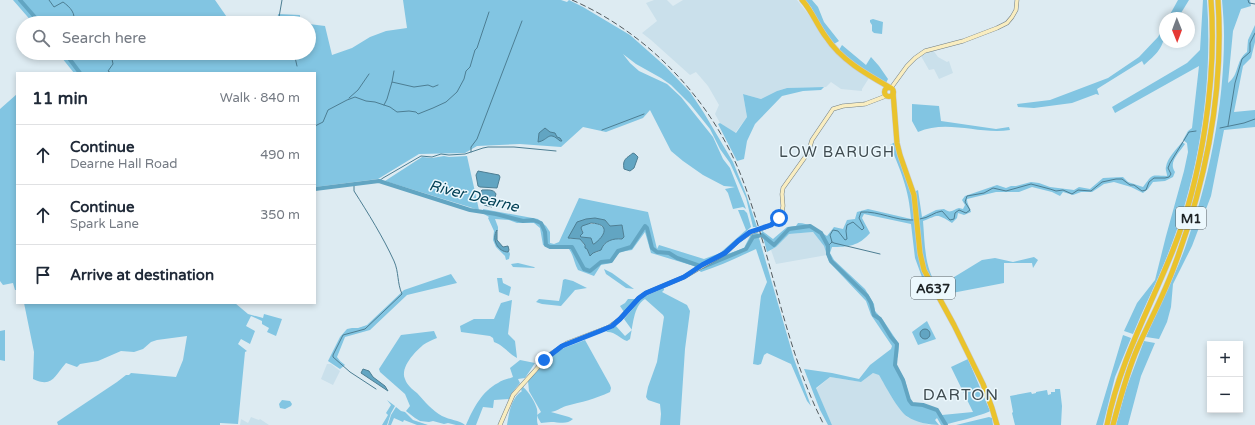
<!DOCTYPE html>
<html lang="en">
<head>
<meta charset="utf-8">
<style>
  :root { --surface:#fff; --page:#f2f2f3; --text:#1f2937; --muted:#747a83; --line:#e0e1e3 }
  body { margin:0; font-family:"Varela Round",sans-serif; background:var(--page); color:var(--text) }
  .controls { position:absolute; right:12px; bottom:12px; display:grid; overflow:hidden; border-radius:0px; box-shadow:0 2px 6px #0003 }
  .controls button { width:36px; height:36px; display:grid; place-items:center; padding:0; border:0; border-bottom:1px solid var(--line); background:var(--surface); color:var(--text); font:20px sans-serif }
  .compass { position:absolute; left:1159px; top:12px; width:36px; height:36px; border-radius:50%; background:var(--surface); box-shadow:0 2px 6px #0003; rotate:179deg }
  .stop { position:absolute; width:12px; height:12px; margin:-9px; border:3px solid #1a73e8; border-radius:50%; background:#fff }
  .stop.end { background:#1a73e8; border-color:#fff; box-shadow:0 1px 4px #0008 }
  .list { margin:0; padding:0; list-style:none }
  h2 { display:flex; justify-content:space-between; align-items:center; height:52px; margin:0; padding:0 16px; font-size:17px }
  h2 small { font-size:13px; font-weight:400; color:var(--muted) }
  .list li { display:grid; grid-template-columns:26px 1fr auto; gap:12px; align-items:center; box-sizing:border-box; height:60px; padding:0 16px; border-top:1px solid var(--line) }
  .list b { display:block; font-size:15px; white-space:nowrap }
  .list p { margin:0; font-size:13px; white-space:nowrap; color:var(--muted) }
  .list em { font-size:13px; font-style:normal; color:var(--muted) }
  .icon { flex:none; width:22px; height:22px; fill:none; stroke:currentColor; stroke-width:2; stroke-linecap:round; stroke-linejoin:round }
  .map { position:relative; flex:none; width:1255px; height:425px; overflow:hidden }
  .search { position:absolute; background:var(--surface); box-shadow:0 2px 6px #0003; left:16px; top:16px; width:300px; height:44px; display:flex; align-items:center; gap:10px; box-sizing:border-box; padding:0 14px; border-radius:22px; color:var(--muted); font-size:15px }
  .panel { position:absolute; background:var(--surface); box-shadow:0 2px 6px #0003; left:16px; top:72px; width:300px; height:232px; border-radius:0px }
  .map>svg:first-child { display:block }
  .built { fill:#cae0eb }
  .green { fill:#82c5e2; fill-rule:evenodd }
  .water { fill:#62a5c2; stroke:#4d7e93; fill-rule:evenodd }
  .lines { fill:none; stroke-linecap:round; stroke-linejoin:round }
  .stream { stroke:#4d7e93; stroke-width:1 }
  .river { stroke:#62a5c2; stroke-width:4 }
  .secondary-casing { stroke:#717e84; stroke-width:4.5 }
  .highway-casing { stroke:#c9cacb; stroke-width:6 }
  .secondary { stroke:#f9edc0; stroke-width:3.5 }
  .highway { stroke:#eac32c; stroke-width:5 }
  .rail { stroke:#525a5e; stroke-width:1; stroke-dasharray:6 3; stroke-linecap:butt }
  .route { stroke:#1a73e8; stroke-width:5 }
  .labels { text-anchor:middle; stroke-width:3; stroke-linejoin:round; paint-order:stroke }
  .shield { fill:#ecf8fd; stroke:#5b6366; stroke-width:1 }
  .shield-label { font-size:13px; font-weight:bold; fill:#1d2325 }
  .neighbourhood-label { font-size:15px; letter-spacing:1px; fill:#404c51; stroke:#ecf8fd }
  .water-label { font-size:15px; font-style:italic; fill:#013f54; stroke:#ecf8fd }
  .quarter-label { font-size:16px; letter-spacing:1px; fill:#404c51; stroke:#ecf8fd }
</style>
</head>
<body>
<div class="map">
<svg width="1255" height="425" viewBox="0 0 1255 425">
  <rect width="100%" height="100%" fill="#ddebf2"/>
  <g class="built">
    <polygon points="654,0 667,0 673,6 683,0 797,0 813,20 825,41 848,64 869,78 862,89 862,91 841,89 831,82 826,87 787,88 777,91 761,99 743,94 747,117 735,133 720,123 715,114 719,105 708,86 696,72 690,75 651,40 642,33 657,21 646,3"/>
    <polygon points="933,50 938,57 947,62 949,61 953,73 939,79 934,69 929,70 921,56"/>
    <polygon points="813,232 824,246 827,255 776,264 771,250 776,247 789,234"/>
    <polygon points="327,364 331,364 340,371 333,385 321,379"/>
    <polygon points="873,373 879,374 894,401 907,417 930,425 832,425 816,389 830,377 861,382"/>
    <polygon points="251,417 259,420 260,419 269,425 240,425 241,419 248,423"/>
  </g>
  <g class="green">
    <polygon points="13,0 215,0 231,23 140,23 139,21 138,21 138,23 33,23"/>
    <polygon points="403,0 561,0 567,2 569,0 583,7 630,35 665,66 690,92 704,113 733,162 746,194 757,227 753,227 746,198 730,163 720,149 710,129 690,104 671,85 661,78 636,64 623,54 630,63 639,71 667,84 681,97 713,137 723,159 730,168 746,209 743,207 733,209 728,193 725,189 735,187 724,186 703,175 683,161 671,151 650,110 643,118 606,132 583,127 561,147 520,144 477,146 465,153 419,154 378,179 315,187 315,73 74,73 58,53 309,53 309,24 325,26 332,55 352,48 370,37 386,31 407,28"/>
    <polygon points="805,0 812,0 818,7 824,22 839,41 834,44 819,22 811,7"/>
    <polygon points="1178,0 1189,0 1178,18 1168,18"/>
    <path d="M1203,0H1207C1213,86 1199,178 1166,259C1156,284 1143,309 1133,334L1124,331L1137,303L1155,280L1166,236L1184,171L1188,152L1187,143L1183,140L1188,131L1192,128L1199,66L1115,113L1112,107L1187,63L1200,50Z"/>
    <path d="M1222,0H1250L1251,6L1241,9L1233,31L1228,83C1240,74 1235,61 1247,52L1248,40L1255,25V42L1251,58L1243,66L1234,112L1255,110V127L1224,130L1211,196L1192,246L1173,284L1171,307L1167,322L1159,339L1146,337C1159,307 1174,278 1185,248C1209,181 1224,107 1224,36C1224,24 1223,12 1222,0Z"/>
    <polygon points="278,14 300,15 299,22 303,23 277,23"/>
    <polygon points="873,19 883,22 882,34 874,33 872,31 872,25 870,22 870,20"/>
    <path d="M1165,24C1165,46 1160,51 1144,65L1142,61L1097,89L1099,95L1096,94L1072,103L1034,108L1018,107L1017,104L1050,100L1108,78L1139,57L1158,37Z"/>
    <polygon points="842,45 866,65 871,57 879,66 888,79 886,83 863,71 839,50"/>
    <polygon points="824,87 821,90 803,91 782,96 755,124 747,141 744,159 737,161 718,124 720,123 736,133 747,117 743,94 761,99 777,91 787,88"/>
    <polygon points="17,94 17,290 15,290 13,283 3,285 0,281 0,109"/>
    <path d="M912,104L939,106L941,121L996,129L1009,127L1010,130C980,135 947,119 918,132L912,121Z"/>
    <path d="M895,142L913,199L921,269L926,281L923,280L915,258L911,224L864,214L862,218L870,233C859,246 848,247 832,247L830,253L834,260L865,289L874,304L875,311L883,320L899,344L898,356L896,360V365L905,380L910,400L913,403L924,404L938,409L942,415L973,412L951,367L968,359L990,411C986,414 947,425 941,425L937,418L935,420L939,425C930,425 915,422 908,417C898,411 885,385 879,375L873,373L861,382L830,377L816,388L832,425H828L820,410L804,369L832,373L859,379L870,365L891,349L892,346L871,315L866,301L829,262L824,246L813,232L789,234L776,247L767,252L761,230L773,239L787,227L796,226L798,223C810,223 817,230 827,236L834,227L843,229L847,220L855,219L857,212L868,209L911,219C909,189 901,172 890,145Z"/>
    <path d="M1182,142L1185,144C1179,153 1168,162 1175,172L1173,177L1165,181L1153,182L1148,189L1143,193L1131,187L1114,182L1104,184L1092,192H1081L1073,195L1063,192L1060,196L1052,192L1032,187L1019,192H996L967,199C967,204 970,207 971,212L964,215L958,213L957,218L952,223C936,213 939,215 923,221C925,244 924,268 938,287L935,289L922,261L916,191L918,190L922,217L936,210L944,209C951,214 952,210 959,208L963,209L965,205L962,200L965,196L997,185L1006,188L1011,186H1016L1031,182L1039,183L1050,187L1074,190L1079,187L1090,189L1103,178L1123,177L1128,182L1143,187C1153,174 1149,175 1167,176C1167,172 1165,170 1166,167C1167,158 1177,149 1182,142Z"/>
    <polygon points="444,156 449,157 467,156 479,210 385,181 422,157 432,158"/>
    <path d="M579,198L648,212L657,249L659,245L704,259L720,253L746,230L738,210H744L747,213L751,227L725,251L703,263L744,248L751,234L757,231L794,359L811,406L807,401L791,364L767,353L764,355L761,364L758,365L753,364L761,296L767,282L756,249C738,257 720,266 701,272L694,266L651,253L645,232L632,250L620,252L611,263L601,265L594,276L578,270C574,263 574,256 569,249H551L543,245L540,228L534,223H517L509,220L495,219L498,227V230L495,233L499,248L506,252L509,251L510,254L509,259L506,260L505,256L496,247L493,240L494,231L488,218L489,217L484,214L483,209L538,219L546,226L550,232V243L554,244L559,242ZM586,219L605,220L610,226L622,225L624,237L622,239C610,237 604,244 598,252L593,253L590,256L587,249L580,239H570V236Z"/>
    <path d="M585,224H598L604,228C605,236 600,242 593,244L591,238L580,237V236L583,231L580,228L582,226Z"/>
    <polygon points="1034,257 1038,260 1033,268 1032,263 1004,263 1004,283 952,293 946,282 982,260 995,258 1013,262"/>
    <polygon points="518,263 534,267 535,268 513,267 511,264"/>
    <polygon points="604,269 612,273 634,289 626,288 606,274"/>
    <polygon points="451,274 457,283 407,295 370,330 345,337 337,357 340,361 345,365 340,369 328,361 340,337 347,329 352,328 358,328 367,325 404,290"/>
    <polygon points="497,278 502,278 503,283 511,287 509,296 499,292"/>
    <path d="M565,279L573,281L587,288L575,290L561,306L542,304L536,302L539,299L559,301C561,294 562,287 563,280Z"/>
    <path d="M664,288V290L662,292L687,305L690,311L685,349L680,425H660L661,414L660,404L648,400L646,397L648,387L657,362L664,317L663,315L645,299C633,306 633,327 630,339L627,341C619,338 615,331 606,332L615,325L625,336L632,330L624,319L643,297Z"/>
    <polygon points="628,299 636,299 624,312 620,306 625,303"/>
    <path d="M512,300L508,334L515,341L517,358C508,353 503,345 494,342L493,338L490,336L461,332L460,326L474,319H494L501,303Z"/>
    <path d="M24,303H235L248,314L263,318L264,314L282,319L276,336L267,332L269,328L262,324V321L251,316L246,326L255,331L250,344L241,339L238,344L247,351L245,352L238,424L220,423V425H58L57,422L117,382L126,375H129L131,373L176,377L183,360L187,336L157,340L151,342L143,349L134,352L121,351L98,361L80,364L77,367L66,363C54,376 53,388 33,379L34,352Z"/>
    <polygon points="927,321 936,339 918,345 912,332"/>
    <polygon points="5,330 5,361 0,360 0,331"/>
    <path d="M434,331L437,338C432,340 427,342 423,345C415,352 400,367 405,379C407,385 412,389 417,393C425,402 432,410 442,416C450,420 459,420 465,425H456L448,423L444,424L433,421L429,422L420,421L415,418L406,411L410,406L405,394L380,372L379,369L401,335Z"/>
    <polygon points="1123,335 1131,338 1115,377 1103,425 1096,425"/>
    <path d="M585,340L610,385L611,388L610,392C595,399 582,402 566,406C560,408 557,411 551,412L569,417L573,419C567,425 559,422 551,422C547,422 544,423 541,423L538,418L537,415L541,412L529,391L528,381L548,357L564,348Z"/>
    <polygon points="1144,341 1155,343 1141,376 1128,425 1116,425 1126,389"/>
    <path d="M520,360L535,363L525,378L518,379L520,383L511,394L509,399L494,400L493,408L483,407L476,425H466C473,409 482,391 498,383C502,380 508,379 513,377L510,368Z"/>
    <path d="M523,387C529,392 535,402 537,409C538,415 536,419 538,425H507C509,413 511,398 522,391L521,390Z"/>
    <polygon points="1055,389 1060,389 1062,406 1061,425 1015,425 1012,413 1013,412 1010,396 1031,392 1032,394 1036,393 1036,392 1047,390 1048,395 1051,394 1051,392 1055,392"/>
    <polygon points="282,400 290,401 292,404 291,406 285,409 280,408 279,404"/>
    <polygon points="387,400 395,406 391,413 387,425 382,425 388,415 386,413 391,405"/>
    <polygon points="396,407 401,411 405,412 413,420 428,425 417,425 404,420 403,422 394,418 391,425 388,425 391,415"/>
    <polygon points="989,417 992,418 993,425 956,425"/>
  </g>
  <g class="water">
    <path d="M545,128L550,132L555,133L557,137L560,138L562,141H560C548,130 549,140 538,142L539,133Z"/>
    <path d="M633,153L635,154L638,157L634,168L630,171L624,169C622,159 627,158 633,153Z"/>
    <polygon points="478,171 499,175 500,177 497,188 480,187 478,186 476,175"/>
    <path d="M482,190C487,190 494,189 496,194L492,207L484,205L481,191Z"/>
    <path d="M595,218L605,220L610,226L622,225L624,237L622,239C613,238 604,241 601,250L593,253L590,256L587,249L585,248V245L580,239L568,238L577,222L586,219ZM591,223C611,224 605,236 594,244H593L591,238L581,237L580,236L583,233L581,228L582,226Z"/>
    <path d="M497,230V240L503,247L508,246L509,250L508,252C498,252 491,239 497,230Z"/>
    <circle cx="925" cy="334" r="5"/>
    <polygon points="363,369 369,371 373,377 385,386 388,391 361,373"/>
  </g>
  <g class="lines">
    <g class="stream">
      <path d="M49,0L54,7L63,2C70,7 77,14 73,23"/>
      <polyline points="1248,0 1249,3 1255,4"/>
      <polyline points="75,18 84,20 86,23"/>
      <polyline points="278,23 282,0"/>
      <polyline points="294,53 297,66"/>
      <polyline points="111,73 108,71 113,64 112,59 117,53"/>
      <polyline points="392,82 394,71"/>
      <polyline points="349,98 358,90 369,74"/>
      <polyline points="384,105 387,99 392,82 414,87 428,85 433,87 438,85"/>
      <polyline points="315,126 323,122 328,110 347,100 355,97 366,101 375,102 390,107 397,112 409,111 416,112 418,114 433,108 446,102 457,92 464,79 466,71 470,67 475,50 477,48 489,12"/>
      <polyline points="1228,126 1235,83 1242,59 1250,52 1250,43 1255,33"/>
      <polyline points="1220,128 1244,123 1255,119"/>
      <polyline points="602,130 644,114"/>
      <polyline points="471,152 471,147 477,139 522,21"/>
      <polyline points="379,181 383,178 421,156 432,157 441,154 449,155 465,154 483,148 488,147 514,147 556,151"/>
      <path d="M354,184V191C368,213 383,237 394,261C399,272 397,283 402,294L365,329L343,335L333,355V357L350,372L376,389"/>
      <path d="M920,219C929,218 934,212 942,211L950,220L954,219L955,213L959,210L966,213L970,210L965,202L967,196L984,193L993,188L1006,191L1031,184L1050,189L1056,191L1063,190L1072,194L1078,190L1091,191L1102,182L1116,179H1122L1130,185H1134L1142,191L1146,190L1149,182L1154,178H1165L1169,177L1171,174L1168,168L1170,163L1189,132L1196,131"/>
      <polyline points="832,242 834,243 880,254"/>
      <path d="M828,246L832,242L830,235L833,230L838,231L845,240L847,239L846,231L847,225L853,222L862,230L864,228L859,218L861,212C879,211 896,221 913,220"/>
    </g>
    <g class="river">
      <polyline points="20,0 40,23"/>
      <polyline points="65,53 80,73"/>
      <polyline points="315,189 379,181 470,210 496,214 523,221 533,220 541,223 545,232 546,245 550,247 572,247 584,269 590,271 601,262 611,261 618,251 631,247 645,226 647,228 652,248 657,252 669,253 677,258 703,267 746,249 753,237 762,235 774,245 789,229 810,226 821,233 828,246 828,254 831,261 867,296 871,303 874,315 880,319 891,337 897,344 895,365 903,380 909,400 912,404 923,405 937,410 946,425"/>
    </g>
    <defs>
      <g id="secondary">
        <polyline points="891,88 907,66 915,58 925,51 963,41 997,28 1007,23 1012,17 1016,10 1017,0"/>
        <polyline points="500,425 513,395 549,355 567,343 609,327 620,319 639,298 646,293 684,277 725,253 738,241 750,233 771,225 779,218 782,212 783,206 782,194 783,188 808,153 812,140 833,109 843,106 865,104 886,96"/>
      </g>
      <g id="highway">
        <path d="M802,0C812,11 817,25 826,37C841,60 866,74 889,87"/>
        <circle cx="889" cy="92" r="4.5"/>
        <polyline points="893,92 897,143 900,155 914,195 920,253 924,270 954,325 983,384 992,408 997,425"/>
        <path d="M1107,425C1119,363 1150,308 1173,250C1202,177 1217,78 1211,0"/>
        <path d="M1113,425C1120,399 1127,372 1138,347C1150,320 1164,295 1174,267C1206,182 1224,91 1218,0"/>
      </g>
    </defs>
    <use href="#secondary" class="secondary-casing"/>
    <use href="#highway" class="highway-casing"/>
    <use href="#secondary" class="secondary"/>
    <use href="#highway" class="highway"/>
    <path class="rail" d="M572,0C648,33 712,100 742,178C773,259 784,347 824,425"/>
  </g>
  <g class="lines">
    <polyline class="route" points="544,360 562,346 600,331 612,326 620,319 639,298 646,293 684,277 702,265 725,253 738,241 750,232 771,225 779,218"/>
  </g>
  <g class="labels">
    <g class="shield">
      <rect x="1176" y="207" width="30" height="22" rx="3"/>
      <rect x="911" y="277" width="44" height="22" rx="3"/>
    </g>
    <g class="shield-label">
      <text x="1191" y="223">M1</text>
      <text x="933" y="293">A637</text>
    </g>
    <g class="neighbourhood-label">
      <text x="837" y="157">LOW BARUGH</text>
    </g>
    <g class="water-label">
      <text transform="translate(474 196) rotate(14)" y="5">River Dearne</text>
    </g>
    <g class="quarter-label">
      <text x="961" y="400">DARTON</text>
    </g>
  </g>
</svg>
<div class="controls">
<button>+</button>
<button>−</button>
</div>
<svg class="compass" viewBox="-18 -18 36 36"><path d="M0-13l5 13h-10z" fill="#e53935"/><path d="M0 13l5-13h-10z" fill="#747a83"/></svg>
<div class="stop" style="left:779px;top:218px"></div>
<div class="stop end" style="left:544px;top:360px"></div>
<div class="search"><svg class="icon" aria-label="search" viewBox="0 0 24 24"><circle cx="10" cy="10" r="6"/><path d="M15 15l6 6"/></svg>Search here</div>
<section class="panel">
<h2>11 min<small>Walk · 840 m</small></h2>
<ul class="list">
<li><svg class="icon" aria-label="ahead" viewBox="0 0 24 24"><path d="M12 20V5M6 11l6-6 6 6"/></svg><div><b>Continue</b><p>Dearne Hall Road</p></div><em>490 m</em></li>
<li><svg class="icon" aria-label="ahead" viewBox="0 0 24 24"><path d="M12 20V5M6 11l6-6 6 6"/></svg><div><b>Continue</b><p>Spark Lane</p></div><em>350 m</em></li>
<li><svg class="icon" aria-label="arrive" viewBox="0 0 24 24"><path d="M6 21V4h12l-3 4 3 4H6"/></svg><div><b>Arrive at destination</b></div></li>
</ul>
</section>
</div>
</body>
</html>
